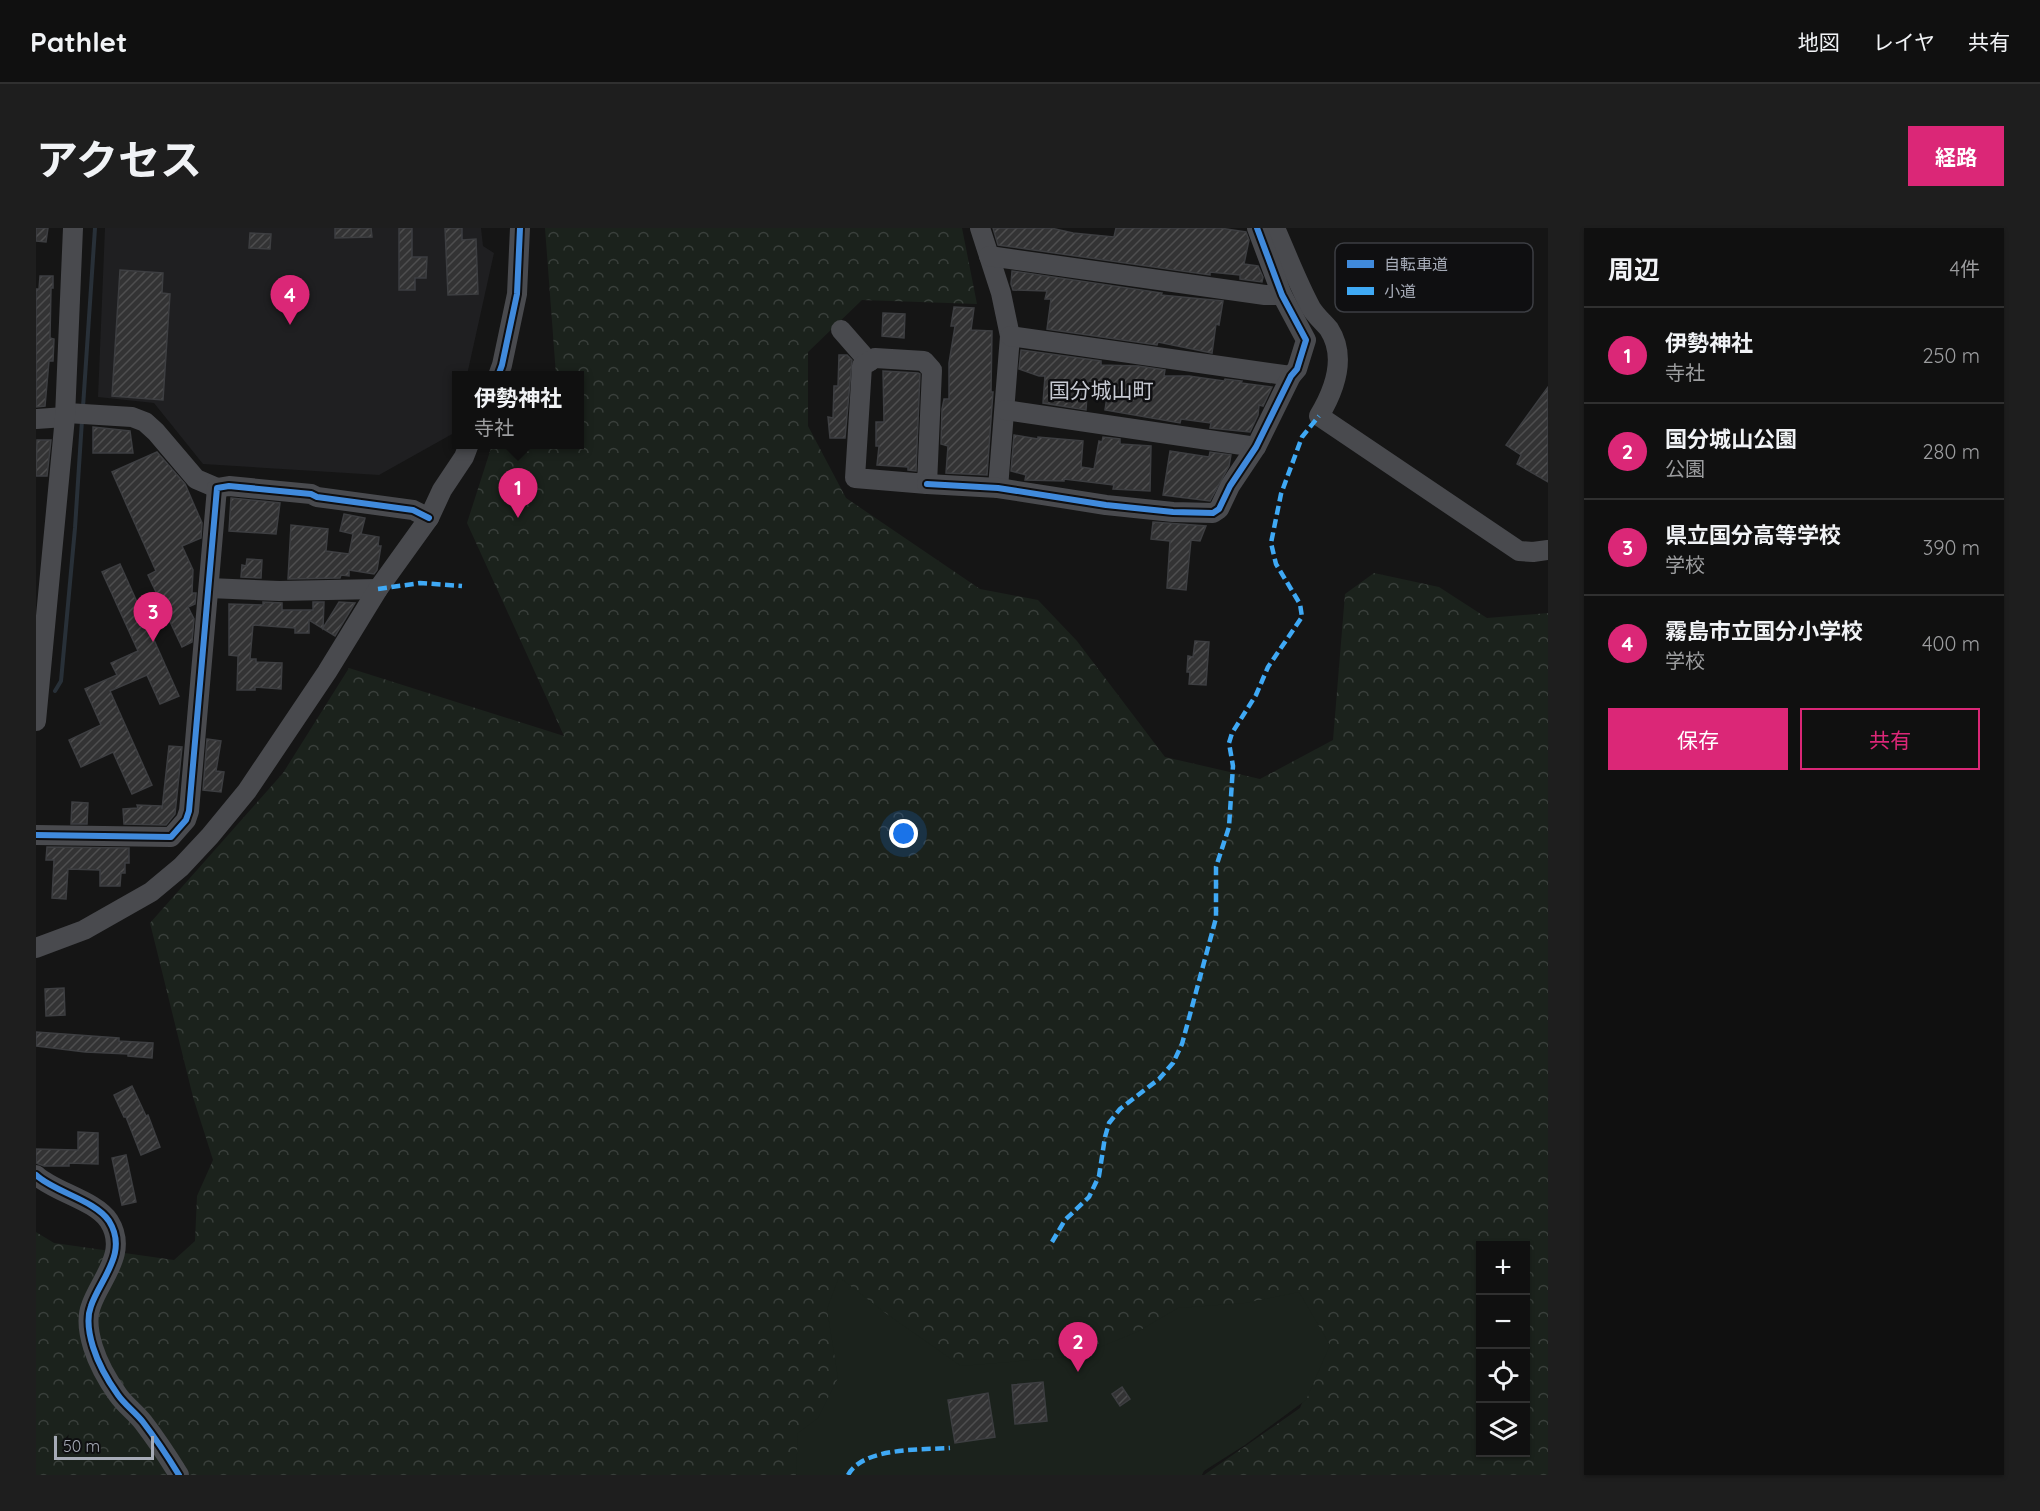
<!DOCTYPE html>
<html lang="ja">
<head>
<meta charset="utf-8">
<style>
  :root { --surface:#101010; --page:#1e1e1e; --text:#f1f3f6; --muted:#9c9d9f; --line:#303030; --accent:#db2777 }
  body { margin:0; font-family:Quicksand,"Noto Sans JP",sans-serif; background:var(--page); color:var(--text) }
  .controls { position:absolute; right:18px; bottom:18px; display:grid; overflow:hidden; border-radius:0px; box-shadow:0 2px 4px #0004 }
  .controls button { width:54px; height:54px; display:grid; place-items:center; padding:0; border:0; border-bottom:2px solid var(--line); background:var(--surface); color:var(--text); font:30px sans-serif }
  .scale { position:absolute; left:18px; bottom:15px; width:100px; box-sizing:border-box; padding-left:6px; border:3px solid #a6abb7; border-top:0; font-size:16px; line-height:21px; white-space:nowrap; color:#a6abb7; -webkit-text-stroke:4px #0f0f11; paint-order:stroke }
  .you { position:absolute; left:868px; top:606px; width:21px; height:21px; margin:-15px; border:4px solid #fff; border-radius:50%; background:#1a73e8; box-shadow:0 0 0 9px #1a73e833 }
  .badge { display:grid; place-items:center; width:39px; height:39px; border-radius:50%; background:var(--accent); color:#fff; font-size:20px; font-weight:700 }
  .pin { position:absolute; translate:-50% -50px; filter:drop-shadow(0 2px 3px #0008) }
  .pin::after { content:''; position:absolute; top:32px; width:21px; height:18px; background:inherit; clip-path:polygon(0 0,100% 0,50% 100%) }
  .popup { position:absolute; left:416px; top:143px; width:132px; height:78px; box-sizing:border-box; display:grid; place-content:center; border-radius:0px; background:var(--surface); filter:drop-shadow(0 2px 4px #0005); font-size:20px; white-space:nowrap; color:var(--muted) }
  .popup b { font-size:22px; color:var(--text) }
  .popup::after { content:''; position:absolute; left:50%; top:100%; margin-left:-12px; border:12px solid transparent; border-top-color:var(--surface) }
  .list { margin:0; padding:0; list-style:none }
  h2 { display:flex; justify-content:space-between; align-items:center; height:78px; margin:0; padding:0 24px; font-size:26px }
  h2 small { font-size:20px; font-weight:400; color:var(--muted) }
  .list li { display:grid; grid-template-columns:39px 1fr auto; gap:18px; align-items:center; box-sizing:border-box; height:96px; padding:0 24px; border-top:2px solid var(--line) }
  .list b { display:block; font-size:22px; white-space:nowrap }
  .list p { margin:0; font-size:20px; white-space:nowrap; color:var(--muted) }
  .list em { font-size:20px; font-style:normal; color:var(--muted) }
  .actions { display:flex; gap:12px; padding:18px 24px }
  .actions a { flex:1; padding:14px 0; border:2px solid var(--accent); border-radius:0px; text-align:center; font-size:21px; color:var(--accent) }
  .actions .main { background:var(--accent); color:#fff }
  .icon { flex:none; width:33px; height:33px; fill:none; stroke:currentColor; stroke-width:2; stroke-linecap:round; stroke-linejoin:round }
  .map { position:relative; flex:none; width:1512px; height:1247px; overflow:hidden; border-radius:0px }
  header { display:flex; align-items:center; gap:36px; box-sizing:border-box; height:84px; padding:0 30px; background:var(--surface); border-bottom:2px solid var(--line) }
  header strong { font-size:28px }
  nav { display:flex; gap:33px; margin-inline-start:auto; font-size:21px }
  .intro { display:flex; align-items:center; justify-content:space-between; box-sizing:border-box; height:144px; padding:0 36px }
  h1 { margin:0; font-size:42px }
  .button { padding:15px 27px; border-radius:0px; background:var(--accent); color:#fff; font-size:21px; font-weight:700 }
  main { display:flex; gap:36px; padding:0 36px }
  aside { flex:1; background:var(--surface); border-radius:0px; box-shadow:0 2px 4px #0004 }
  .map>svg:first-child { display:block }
  .built { fill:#1f1f21 }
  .forest { fill:url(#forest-crowns); fill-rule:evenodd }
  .park { fill:#1b221c }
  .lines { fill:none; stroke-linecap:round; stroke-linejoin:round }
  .stream { stroke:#283038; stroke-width:4 }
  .building { fill:url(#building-hatch); stroke:#3d3e41; stroke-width:1.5 }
  .minor { stroke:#494a4e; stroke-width:20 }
  .quiet { stroke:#3fa9f5; stroke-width:4.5; stroke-dasharray:9 4.5; stroke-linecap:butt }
  .cycleway-casing { stroke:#0f0f11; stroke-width:10 }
  .cycleway { stroke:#408adc; stroke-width:6 }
  .labels { text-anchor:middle; stroke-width:5; stroke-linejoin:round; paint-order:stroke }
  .quarter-label { font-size:21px; fill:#c7cad3; stroke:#0f0f11 }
  .key { fill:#0f0f11; stroke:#3c3e43; stroke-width:1.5 }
  .key-label { font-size:16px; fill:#a6abb7 }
</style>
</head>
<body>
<header>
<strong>Pathlet</strong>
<nav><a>地図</a><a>レイヤ</a><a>共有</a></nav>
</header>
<div class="intro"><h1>アクセス</h1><a class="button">経路</a></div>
<main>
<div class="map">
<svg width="1512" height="1247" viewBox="0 0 1512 1247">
  <defs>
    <pattern id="forest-crowns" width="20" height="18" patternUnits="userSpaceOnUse" patternTransform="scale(1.5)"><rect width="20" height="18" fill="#1b221c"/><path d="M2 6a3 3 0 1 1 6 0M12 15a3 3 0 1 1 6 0" fill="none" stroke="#393f3b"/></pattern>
    <pattern id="building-hatch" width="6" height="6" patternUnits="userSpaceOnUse" patternTransform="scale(1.5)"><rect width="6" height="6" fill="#333334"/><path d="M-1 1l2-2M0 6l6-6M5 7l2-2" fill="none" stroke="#4e4e4f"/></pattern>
  </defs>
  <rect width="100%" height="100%" fill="#151515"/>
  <polygon class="built" points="69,0 445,0 447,18 458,25 431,147 420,148 420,196 418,205 343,247 167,236 118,175 62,169"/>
  <path class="forest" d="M509,0H926L941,76L826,72L772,124V198L810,270L944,361L1002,372L1041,413L1129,529L1224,551L1297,512L1309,366L1338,345L1403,359L1451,390L1512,385V1247H1168L1264,1180L1287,1126L1043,1137L811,1159L770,1247H0V1004L18,1015L138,1032L159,1013L161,968L177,932L157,869L114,695L247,545L313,440L528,508L431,295L456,217L544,216V148L520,147ZM1444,1018H1490V1224H1444Z"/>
  <polygon class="park" points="803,1049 848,1084 925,1138 1042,1128 1101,1104 1142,1080 1209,1075 1263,1064 1294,1117 1270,1172 1209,1217 1168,1243 1166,1247 760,1247 762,1205 782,1190 802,1150 791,1081"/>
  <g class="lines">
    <g class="stream">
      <polyline points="47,179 59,0"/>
      <polyline points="19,463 25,453 39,300 46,192"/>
    </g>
  </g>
  <g class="building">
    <polygon points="0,0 12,0 10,14 0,13"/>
    <polygon points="299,0 335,0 336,9 299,10"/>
    <polygon points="363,0 376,0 376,29 391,29 390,50 379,50 379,62 363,62"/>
    <polygon points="409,0 426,0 426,12 440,11 442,66 412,67"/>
    <polygon points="957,0 1015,0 1037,5 1078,9 1080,0 1184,0 1210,4 1213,12 1208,36 1222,38 1227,49 1226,54 1204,51 1204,47 1174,44 1174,47 962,17"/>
    <polygon points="214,5 235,6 234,21 213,20"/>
    <polygon points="84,42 127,45 126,65 134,66 127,172 76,168"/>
    <polygon points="976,43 1126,65 1125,67 1187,73 1183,97 1180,96 1176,125 1122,114 1121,117 1011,101 1015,71 1009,71 1011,63 977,62 975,56"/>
    <polygon points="4,48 17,48 17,60 15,60 14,110 18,111 17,133 13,133 9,178 0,179 0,61 3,61"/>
    <polygon points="918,79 938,80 935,102 956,103 955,164 957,164 951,247 910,245 912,218 905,216 906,181 908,171 913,171 913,135 919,98 915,98"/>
    <polygon points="847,85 869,86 868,110 846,108"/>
    <polygon points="985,122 1065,133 1065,137 1102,138 1129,142 1128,148 1153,148 1188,153 1189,151 1206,153 1205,155 1236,159 1227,178 1223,177 1222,187 1214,204 1174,200 1175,195 1145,191 1144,195 1069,182 1073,156 1052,153 1050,182 1007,175 1009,148 1003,148 983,141"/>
    <polygon points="803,127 811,127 816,132 809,210 794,210 792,189 797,190 798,158 802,158"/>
    <polygon points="847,143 882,145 884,146 880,243 872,242 872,239 841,237 843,218 840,218 840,194 848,194"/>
    <polygon points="1512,159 1512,254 1481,236 1485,227 1470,217"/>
    <polygon points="57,199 94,203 97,225 57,225"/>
    <polygon points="978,207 1002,211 1002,209 1047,213 1045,239 1058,241 1063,213 1066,214 1067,209 1084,211 1084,216 1115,218 1114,263 1077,261 1078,257 1028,251 1028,253 989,252 990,247 975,243"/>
    <polygon points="1,212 15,212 11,248 0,248"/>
    <polygon points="1134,223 1173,229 1174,224 1195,227 1193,238 1174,273 1127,267"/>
    <polygon points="121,224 149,256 166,295 165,310 146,318 157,342 156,365 160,365 159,376 152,379 158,391 156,414 146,419 112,347 120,343 76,244"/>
    <polygon points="195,270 244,275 240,306 193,303"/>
    <polygon points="308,286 329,290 325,306 343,309 342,318 345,318 341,342 338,346 313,342 313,348 305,347 304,350 252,351 255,297 292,301 290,323 313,326 317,306 304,303"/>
    <polygon points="1117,294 1170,298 1164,313 1155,312 1150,362 1131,360 1134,313 1115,311"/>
    <polygon points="211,331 226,332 225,350 205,349 206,337 210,338"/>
    <polygon points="84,336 143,468 124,476 111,447 74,463 116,557 96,566 77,524 45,539 33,512 65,497 49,461 81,447 75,435 102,423 66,344"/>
    <polygon points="227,374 246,375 246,382 277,382 277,374 288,374 287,400 303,374 319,375 299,408 273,392 273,405 259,405 259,400 217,397 214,431 220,431 220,434 246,435 245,461 219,459 219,462 201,462 202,428 193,427 193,376 227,377"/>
    <polygon points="1159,413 1173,414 1170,457 1153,456 1154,444 1151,444 1152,428 1157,429"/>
    <polygon points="171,511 185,513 180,543 188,544 185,564 167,562"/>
    <polygon points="133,518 146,519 139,586 130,597 88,596 87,581 102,580 101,577 125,578 126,581"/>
    <polygon points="36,574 52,575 51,596 35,596"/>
    <polygon points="11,619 93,620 93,635 89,635 89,645 85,645 84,658 64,658 64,642 32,641 30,671 16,670 18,632 10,632"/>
    <polygon points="28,760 29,787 10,788 9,761"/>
    <polygon points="0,804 83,810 83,813 117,815 116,830 92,828 92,826 49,824 0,818"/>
    <polygon points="96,858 110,888 112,887 124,919 105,927 90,889 88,889 78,867"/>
    <polygon points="42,904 62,905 62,936 33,935 33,938 8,938 0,935 0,921 42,922"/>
    <polygon points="90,927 100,974 86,977 76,930"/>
    <polygon points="1007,1154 1011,1193 979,1196 976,1157"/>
    <polygon points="1086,1159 1094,1171 1084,1178 1076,1166"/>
    <polygon points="952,1165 959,1209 919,1215 912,1172"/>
  </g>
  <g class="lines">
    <g class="minor">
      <polyline points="944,0 965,65 974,108 962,260"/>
      <path d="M1239,0C1251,27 1261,54 1275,80C1280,88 1287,94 1293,101C1311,129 1298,163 1283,188L1483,323L1497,324L1512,322"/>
      <polyline points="953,28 1229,67 1246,67"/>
      <polyline points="805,102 833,134"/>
      <polyline points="974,108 1255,148"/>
      <polygon points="839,130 888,133 896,142 891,256 819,250 826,138"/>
      <polyline points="462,148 466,137 481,66 484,0"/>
      <polyline points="969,182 1220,219"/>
      <polyline points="0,191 29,189 31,185 96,189 109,194 120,204 160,251 181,260"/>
      <polyline points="891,256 962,260 1070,277 1137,284 1177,285 1183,281 1194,258 1220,219 1255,148 1261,141 1270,112 1246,67 1221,0"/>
      <polyline points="173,360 243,363 342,361"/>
      <polyline points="0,493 29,189 37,0"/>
      <polyline points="0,607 135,609 150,592 153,583 181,260 193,258 275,266 281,269 377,282 393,290"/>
      <polyline points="0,720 48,702 115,664 145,639 174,608 211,563 291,444 342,361 393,290 406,262 428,229 433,216"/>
      <path d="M0,947C18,964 59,972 73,993C93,1025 64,1051 55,1078C50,1091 53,1106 57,1119C62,1135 72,1153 82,1167C89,1177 99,1184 107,1194C120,1211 132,1229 143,1247"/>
    </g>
    <g class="quiet">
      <polyline points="342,361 384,355 426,358"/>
      <polyline points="1016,1014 1029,992 1053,969 1063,948 1069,909 1073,895 1084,881 1123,851 1137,835 1146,816 1180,690 1180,639 1193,599 1197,538 1193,515 1196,505 1220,467 1232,439 1266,389 1264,376 1240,336 1235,315 1245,266 1266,209 1283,188"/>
      <path d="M812,1247C827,1219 885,1222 914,1220"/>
    </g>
    <defs>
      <g id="cycleway">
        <polyline points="462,148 466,137 481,66 484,0"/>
        <polyline points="891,256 962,260 1070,277 1137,284 1177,285 1183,281 1194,258 1220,219 1255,148 1261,141 1270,112 1246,67 1221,0"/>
        <polyline points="0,607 135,609 150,592 153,583 181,260 193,258 275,266 281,269 377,282 393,290"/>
        <path d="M0,947C18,964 59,972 73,993C93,1025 64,1051 55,1078C50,1091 53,1106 57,1119C62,1135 72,1153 82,1167C89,1177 99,1184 107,1194C120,1211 132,1229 143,1247"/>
      </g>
    </defs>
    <use href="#cycleway" class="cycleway-casing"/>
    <use href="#cycleway" class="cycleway"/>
  </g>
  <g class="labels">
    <g class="quarter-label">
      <text x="1065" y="170">国分城山町</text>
    </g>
  </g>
  <rect x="1299" y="15" width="198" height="69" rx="9" class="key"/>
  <rect x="1311" y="32" width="27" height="8" fill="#408adc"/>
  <rect x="1311" y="59" width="27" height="8" fill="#3fa9f5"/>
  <g class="key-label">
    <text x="1348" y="42">自転車道</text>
    <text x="1348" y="69">小道</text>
  </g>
</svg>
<div class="controls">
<button>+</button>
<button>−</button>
<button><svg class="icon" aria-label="locate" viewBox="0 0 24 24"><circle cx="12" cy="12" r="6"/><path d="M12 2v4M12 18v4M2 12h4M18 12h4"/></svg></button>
<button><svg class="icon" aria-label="layers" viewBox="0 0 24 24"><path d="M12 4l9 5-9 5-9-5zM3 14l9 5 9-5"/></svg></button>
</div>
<div class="scale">50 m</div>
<div class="you"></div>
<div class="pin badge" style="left:482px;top:290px">1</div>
<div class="popup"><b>伊勢神社</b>寺社</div>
<div class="pin badge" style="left:1042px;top:1144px">2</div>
<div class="pin badge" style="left:117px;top:414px">3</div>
<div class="pin badge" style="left:254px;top:97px">4</div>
</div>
<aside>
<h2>周辺<small>4件</small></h2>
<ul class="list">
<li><span class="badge">1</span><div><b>伊勢神社</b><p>寺社</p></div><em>250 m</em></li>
<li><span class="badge">2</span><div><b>国分城山公園</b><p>公園</p></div><em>280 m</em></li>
<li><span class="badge">3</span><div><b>県立国分高等学校</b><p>学校</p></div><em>390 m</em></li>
<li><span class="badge">4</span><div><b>霧島市立国分小学校</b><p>学校</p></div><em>400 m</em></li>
</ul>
<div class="actions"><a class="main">保存</a><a>共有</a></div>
</aside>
</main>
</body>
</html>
